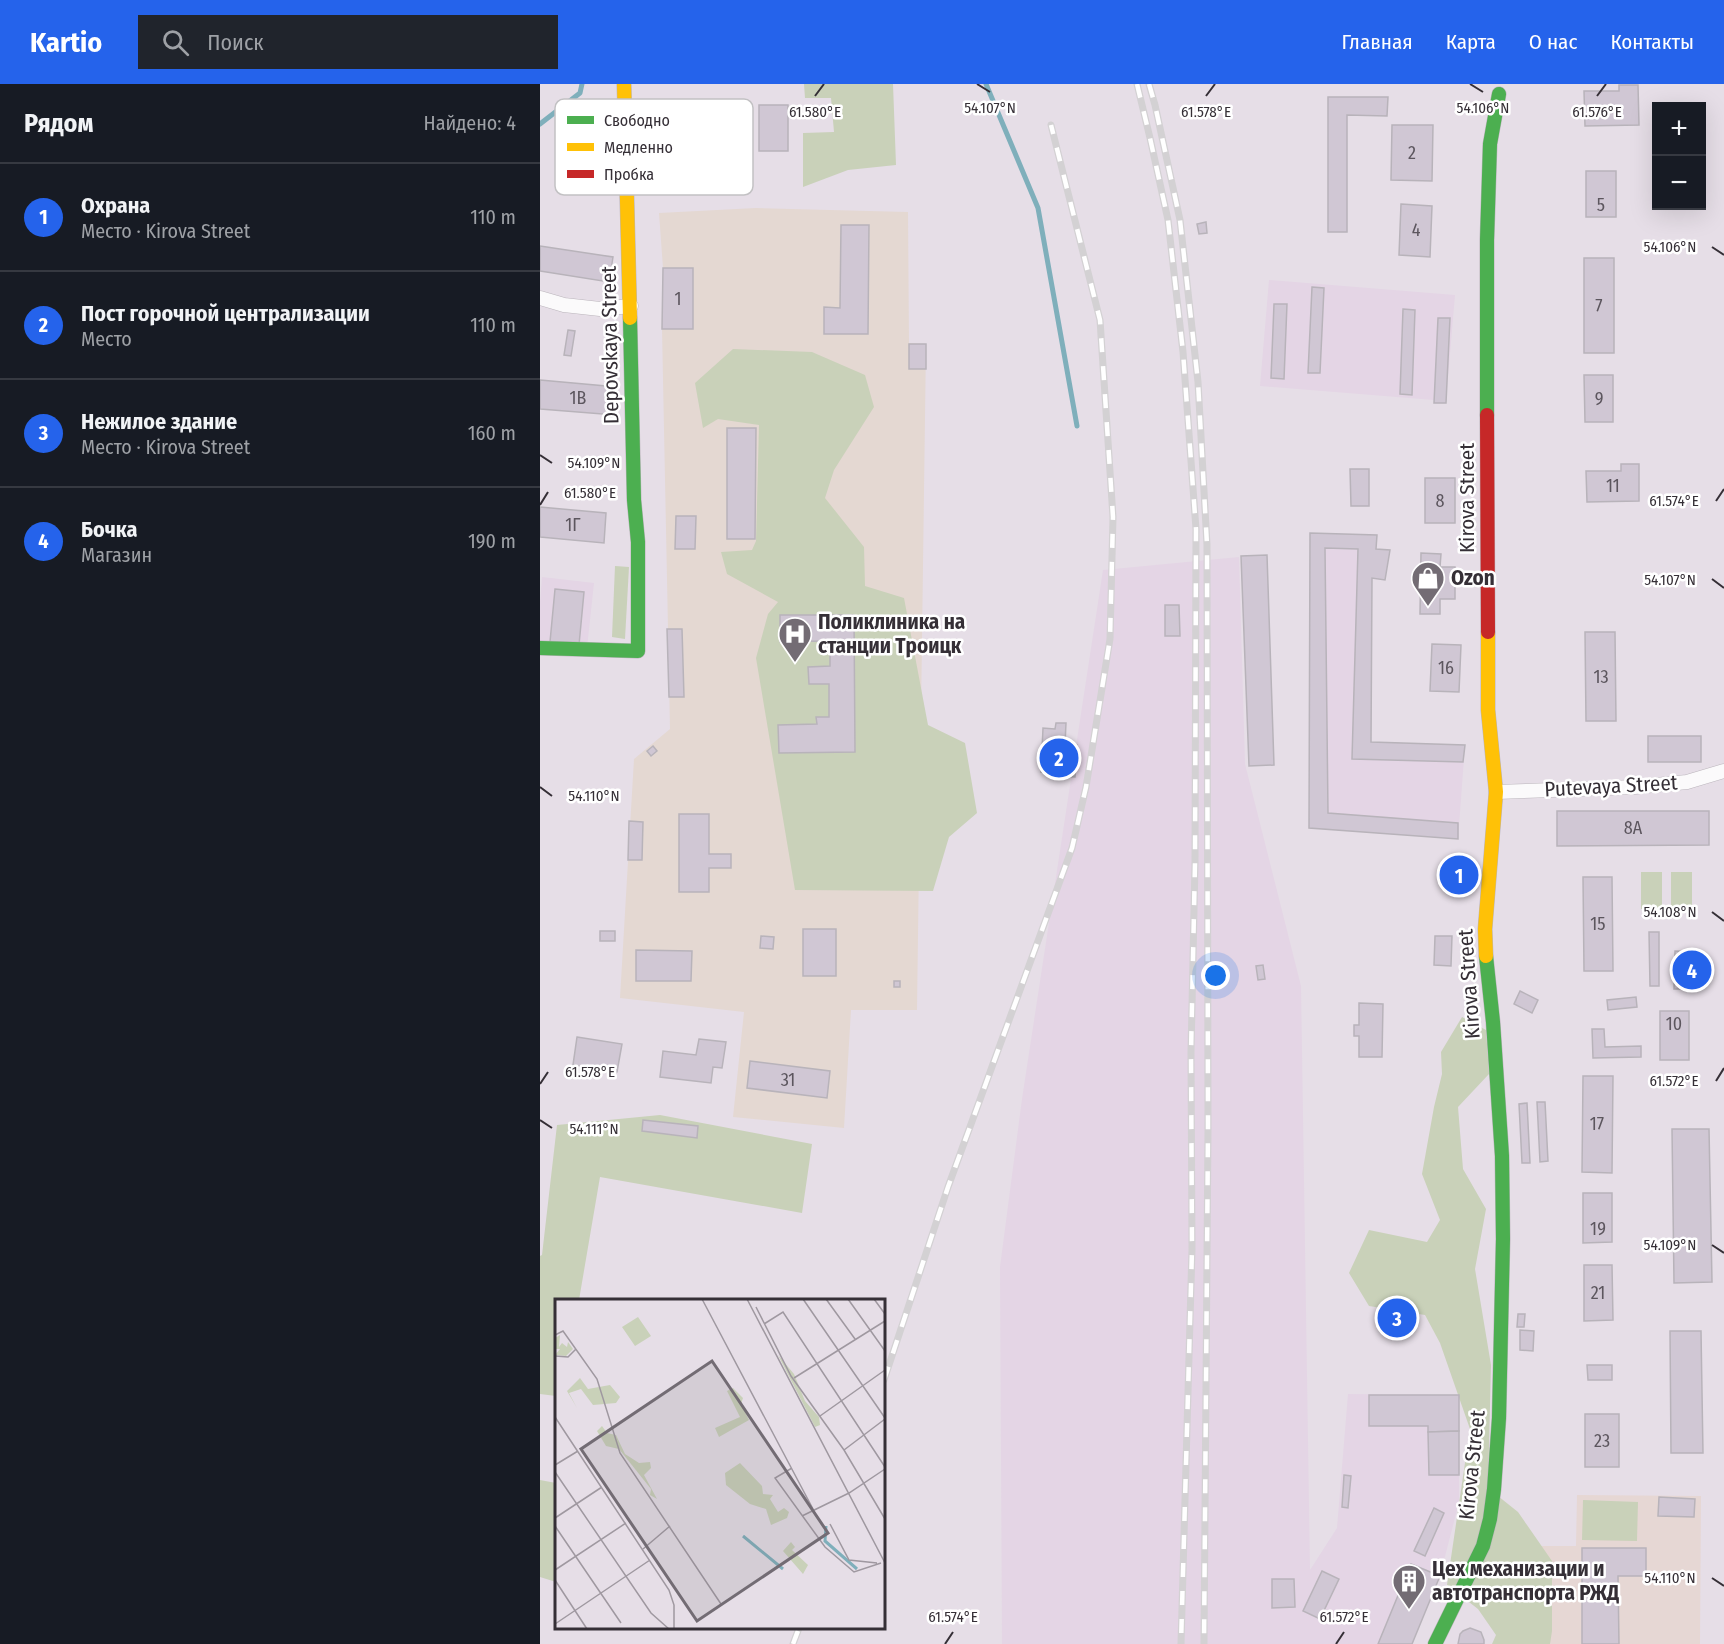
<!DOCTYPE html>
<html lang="ru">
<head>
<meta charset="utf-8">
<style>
  :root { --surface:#171b24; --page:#20242c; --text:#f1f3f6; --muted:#9ea1a6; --line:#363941; --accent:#2563eb }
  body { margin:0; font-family:"Fira Sans Condensed",sans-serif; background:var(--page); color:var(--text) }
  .controls { position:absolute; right:18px; top:18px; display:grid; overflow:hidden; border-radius:0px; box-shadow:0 6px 24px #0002 }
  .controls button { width:54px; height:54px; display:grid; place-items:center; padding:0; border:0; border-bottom:2px solid var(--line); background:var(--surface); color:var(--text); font:30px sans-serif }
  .you { position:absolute; left:676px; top:892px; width:21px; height:21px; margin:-15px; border:4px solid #fff; border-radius:50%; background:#1a73e8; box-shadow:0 0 0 9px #1a73e833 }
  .badge { display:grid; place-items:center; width:39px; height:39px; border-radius:50%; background:var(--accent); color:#fff; font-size:20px; font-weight:700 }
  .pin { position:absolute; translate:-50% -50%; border:3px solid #fff; box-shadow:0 2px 6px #0006 }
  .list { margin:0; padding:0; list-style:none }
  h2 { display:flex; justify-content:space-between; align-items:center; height:78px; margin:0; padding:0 24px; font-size:26px }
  h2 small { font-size:20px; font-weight:400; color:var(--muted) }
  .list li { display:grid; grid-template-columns:39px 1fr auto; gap:18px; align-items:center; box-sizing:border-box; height:108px; padding:0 24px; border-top:2px solid var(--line) }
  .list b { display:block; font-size:22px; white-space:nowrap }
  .list p { margin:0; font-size:20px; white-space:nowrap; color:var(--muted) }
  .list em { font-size:20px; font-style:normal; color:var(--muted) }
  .icon { flex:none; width:33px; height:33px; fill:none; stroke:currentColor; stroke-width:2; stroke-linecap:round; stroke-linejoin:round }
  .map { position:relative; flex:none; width:1184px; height:1560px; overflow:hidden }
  header { display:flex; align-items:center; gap:36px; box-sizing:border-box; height:84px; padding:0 30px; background:var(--accent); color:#fff }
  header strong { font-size:28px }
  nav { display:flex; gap:33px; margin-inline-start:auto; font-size:21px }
  .search { width:420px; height:54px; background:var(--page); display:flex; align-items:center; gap:15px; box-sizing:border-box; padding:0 21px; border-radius:0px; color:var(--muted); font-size:22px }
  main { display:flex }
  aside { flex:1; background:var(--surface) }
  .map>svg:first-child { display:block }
  .built { fill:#e4d5e5 }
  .education { fill:#e6d7d4 }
  .medical { fill:#e4d8d2 }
  .green { fill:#c9d1b9 }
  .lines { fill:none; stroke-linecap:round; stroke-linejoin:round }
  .stream { stroke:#7fafbb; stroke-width:5 }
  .building { fill:#d0c7d4; stroke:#b8b3ba; stroke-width:1.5 }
  .street-casing { stroke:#bbb5bc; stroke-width:15 }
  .fast-casing { stroke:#bbb5bc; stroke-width:15 }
  .slow-casing { stroke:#bbb5bc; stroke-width:15 }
  .jam-casing { stroke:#bbb5bc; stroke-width:15 }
  .street { stroke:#fbfafb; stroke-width:14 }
  .fast { stroke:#4caf50; stroke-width:14 }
  .slow { stroke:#ffc107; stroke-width:14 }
  .jam { stroke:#c62828; stroke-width:14 }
  .rail-casing { stroke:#d3d1d3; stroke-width:7 }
  .rail { stroke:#fff; stroke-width:4.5; stroke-dasharray:14; stroke-linecap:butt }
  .ticks { fill:none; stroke:#352f36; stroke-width:2 }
  .labels { text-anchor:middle; stroke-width:5; stroke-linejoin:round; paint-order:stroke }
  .number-label { font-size:18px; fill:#5c565e }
  .street-label { font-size:21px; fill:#352f36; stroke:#fff }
  .poi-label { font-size:21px; font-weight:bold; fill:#352f36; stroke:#fff; text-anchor:start }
  .inset-river { fill:none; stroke:#7fafbb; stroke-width:3 }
  .inset-road { fill:none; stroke:#9f98a0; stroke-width:1.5 }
  .view { fill:#736c74; fill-opacity:0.15; stroke:#736c74; stroke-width:3 }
  .inset-edge { fill:none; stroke:#352f36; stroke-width:3 }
  .key { fill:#fff; stroke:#c2c1c3; stroke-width:1.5 }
  .key-label { font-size:16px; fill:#352f36 }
  .ticks-label { font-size:15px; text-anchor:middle; fill:#352f36; stroke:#fff; stroke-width:5; stroke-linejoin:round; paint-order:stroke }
</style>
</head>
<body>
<header>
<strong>Kartio</strong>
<div class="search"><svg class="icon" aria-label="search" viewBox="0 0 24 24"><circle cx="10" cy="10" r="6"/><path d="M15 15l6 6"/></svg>Поиск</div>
<nav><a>Главная</a><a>Карта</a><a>О нас</a><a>Контакты</a></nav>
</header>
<main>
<aside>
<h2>Рядом<small>Найдено: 4</small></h2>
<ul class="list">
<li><span class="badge">1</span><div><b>Охрана</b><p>Место · Kirova Street</p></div><em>110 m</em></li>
<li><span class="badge">2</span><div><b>Пост горочной централизации</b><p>Место</p></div><em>110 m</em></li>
<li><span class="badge">3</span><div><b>Нежилое здание</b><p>Место · Kirova Street</p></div><em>160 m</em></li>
<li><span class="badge">4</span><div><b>Бочка</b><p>Магазин</p></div><em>190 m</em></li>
</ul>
</aside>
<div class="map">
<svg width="1184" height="1560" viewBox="0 0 1184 1560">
  <rect width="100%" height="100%" fill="#e6dee7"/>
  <g class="built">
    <polygon points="729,196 915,211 906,317 720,302"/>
    <polygon points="770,449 837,451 836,465 850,466 845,496 832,495 831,658 925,661 918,755 769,744"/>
    <polygon points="699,473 705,680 761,902 770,1486 797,1444 808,1310 919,1311 919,1418 900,1492 872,1560 462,1560 460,1183 482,1015 563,486"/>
    <polygon points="2,493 54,499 47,564 0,559 0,519"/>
  </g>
  <polygon class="education" points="1037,1411 1161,1412 1160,1560 978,1560 979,1462 1036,1462"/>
  <polygon class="medical" points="216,124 368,128 369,259 386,260 377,926 311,926 304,1044 193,1033 204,928 80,914 94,675 130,645 122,245 153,245 153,185 123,184 119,129"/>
  <g class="green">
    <polygon points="264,0 353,0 356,81 308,86 263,103 263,49 294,48 291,14 265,14"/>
    <polygon points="193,265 272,268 325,291 334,323 294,386 285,414 324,463 325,502 364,514 388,641 425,659 437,729 409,753 393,807 255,806 216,574 228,530 238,518 187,490 181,468 212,466 216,457 219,341 178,335 163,344 155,299"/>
    <polygon points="75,482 89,483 85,555 72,553"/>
    <rect x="1101" y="788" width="21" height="37"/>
    <rect x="1131" y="788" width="21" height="37"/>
    <polygon points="922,933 946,946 949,990 918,1023 923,1085 946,1125 935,1185 951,1281 948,1404 978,1428 1012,1477 1012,1547 1010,1560 952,1560 956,1551 938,1525 907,1501 930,1345 900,1259 885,1231 829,1222 809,1189 829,1146 887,1158 900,1136 882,1090 894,1023 902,990 901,968"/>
    <polygon points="120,1031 272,1060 262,1129 60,1093 39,1216 16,1216 16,1312 0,1310 0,1172 2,1171 17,1041"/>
    <polygon points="0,1396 16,1399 16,1498 0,1493"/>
    <polygon points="1043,1416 1098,1418 1097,1457 1042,1456"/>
  </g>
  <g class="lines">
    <g class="stream">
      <polyline points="446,0 498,124 537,342"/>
      <polyline points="0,40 40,9 42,0"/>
    </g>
  </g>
  <g class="building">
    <polygon points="1079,1 1098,1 1099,41 1045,42 1044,7 1079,7"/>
    <polygon points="788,13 848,13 847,32 807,31 807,148 788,148"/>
    <rect x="219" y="21" width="29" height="46"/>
    <polygon points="852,41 893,41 892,97 851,96"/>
    <rect x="1046" y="87" width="30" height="46"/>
    <polygon points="861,120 892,122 890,173 859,171"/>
    <polygon points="666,138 667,149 659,150 657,140"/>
    <polygon points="301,141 329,141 328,250 284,250 284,223 300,224"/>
    <polygon points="0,162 73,173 69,198 0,187"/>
    <rect x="1044" y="174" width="30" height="95"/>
    <polygon points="123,184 153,184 153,245 122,245"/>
    <polygon points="772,203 784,204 780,289 768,289"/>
    <polygon points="734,220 747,220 744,295 731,294"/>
    <polygon points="863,225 875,226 872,311 860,310"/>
    <polygon points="898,234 910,234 906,319 894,319"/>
    <polygon points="28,246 35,247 31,272 24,271"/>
    <rect x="369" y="260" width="17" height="25"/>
    <polygon points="1044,291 1073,291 1073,338 1045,338"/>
    <polygon points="0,296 77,303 75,331 0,325"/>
    <polygon points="187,344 216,344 215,455 187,455"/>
    <polygon points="1081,380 1099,380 1099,417 1047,418 1046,387 1081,387"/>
    <polygon points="810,385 829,385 829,422 811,422"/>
    <rect x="885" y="394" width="30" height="45"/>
    <polygon points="0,423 66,429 64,459 0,453"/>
    <polygon points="136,432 156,432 155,465 135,465"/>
    <polygon points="770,449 837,451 836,465 850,466 845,496 832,494 831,658 925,661 923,678 812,675 818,465 785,464 788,729 918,739 918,755 769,744"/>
    <polygon points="881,469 901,470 900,483 915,483 915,515 900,515 900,530 880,530"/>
    <polygon points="727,471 734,681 709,682 701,472"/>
    <polygon points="15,505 44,508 39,561 10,558"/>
    <polygon points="625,521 639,521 640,552 625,552"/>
    <polygon points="240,531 314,531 315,668 239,669 238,641 277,640 276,633 289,633 289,600 269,600 268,583 290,582 290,566 279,566 279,557 240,558"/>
    <polygon points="127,545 142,545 144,613 129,613"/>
    <polygon points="1045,548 1075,548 1076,637 1046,637"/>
    <polygon points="892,560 921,561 919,608 890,607"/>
    <polygon points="516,639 526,639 525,660 537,661 535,693 518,692 519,689 501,688 503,644 515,645"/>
    <rect x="1108" y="652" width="53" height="26"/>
    <polygon points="113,662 117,667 111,672 107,667"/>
    <polygon points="1017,727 1169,727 1169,761 1017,762"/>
    <polygon points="139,730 169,730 169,770 191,770 191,784 169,784 169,808 139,808"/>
    <polygon points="89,737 103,738 102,776 88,776"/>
    <polygon points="916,784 923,784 922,798 915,798"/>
    <polygon points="1043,793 1072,793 1073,887 1044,887"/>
    <rect x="263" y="845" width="33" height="47"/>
    <rect x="60" y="847" width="15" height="10"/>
    <polygon points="1109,848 1119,848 1119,902 1110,902"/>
    <polygon points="221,852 234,853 233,865 220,864"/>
    <polygon points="895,852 912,852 911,882 894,881"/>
    <polygon points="96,866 152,867 151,897 96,897"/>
    <polygon points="1135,867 1161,868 1161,905 1134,905"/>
    <polygon points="723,881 725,895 718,896 716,882"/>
    <rect x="354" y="897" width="6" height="6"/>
    <polygon points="980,907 998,916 992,929 974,920"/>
    <polygon points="1096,913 1097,923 1068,926 1067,916"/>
    <polygon points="819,919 843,920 842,973 819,973 819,952 814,952 814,941 819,941"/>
    <rect x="1120" y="927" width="29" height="49"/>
    <polygon points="1052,945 1064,945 1065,963 1101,962 1101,973 1053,974"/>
    <polygon points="37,953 82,960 77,988 33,981"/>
    <polygon points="159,955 186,958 182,984 173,983 171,999 120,993 123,967 156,971"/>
    <polygon points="210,977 290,987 287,1014 207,1004"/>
    <polygon points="1043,992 1073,992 1072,1089 1042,1088"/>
    <polygon points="997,1018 1005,1018 1008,1077 1000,1078"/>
    <polygon points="987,1019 990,1079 982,1079 979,1020"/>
    <polygon points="103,1036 158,1042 157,1054 102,1047"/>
    <polygon points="1132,1045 1169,1045 1172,1198 1134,1199"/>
    <polygon points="1043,1109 1072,1109 1072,1158 1043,1159"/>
    <polygon points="1044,1181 1072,1181 1073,1236 1044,1237"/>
    <polygon points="854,1229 859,1229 860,1238 855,1238"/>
    <polygon points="978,1230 985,1230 984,1243 977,1243"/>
    <polygon points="980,1246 994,1247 993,1267 980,1266"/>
    <polygon points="1130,1247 1161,1247 1163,1369 1131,1369"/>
    <polygon points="1047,1281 1072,1281 1072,1296 1048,1296"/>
    <polygon points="829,1311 919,1311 919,1347 888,1348 888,1342 829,1342"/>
    <rect x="1045" y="1330" width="34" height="53"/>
    <polygon points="919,1347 919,1391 889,1391 888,1348"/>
    <polygon points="804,1391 811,1392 808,1424 802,1423"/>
    <polygon points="1119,1413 1155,1415 1154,1433 1118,1432"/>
    <polygon points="894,1424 904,1429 885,1472 874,1467"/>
    <polygon points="1042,1464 1106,1464 1106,1492 1078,1492 1079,1560 1042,1560"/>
    <polygon points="871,1480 900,1492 872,1560 838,1560"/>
    <polygon points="782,1487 799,1495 780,1535 763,1527"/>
    <polygon points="732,1495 754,1495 755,1523 732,1524"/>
    <polygon points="930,1544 941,1548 944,1556 944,1560 918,1560 920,1550 923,1547"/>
  </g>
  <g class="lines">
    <defs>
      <g id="street">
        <polyline points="0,214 24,221 60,225 91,222"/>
        <polyline points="956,708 1095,703 1147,698 1184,687"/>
      </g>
      <g id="fast">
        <polyline points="947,331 947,156 950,60 959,10"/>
        <polyline points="0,564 98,567 98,458 94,416 90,234"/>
        <polyline points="895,1560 943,1462 950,1435 954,1405 959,1334 963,1155 962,1072 953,938 946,872"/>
      </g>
      <g id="slow">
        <polyline points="84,0 90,234"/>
        <polyline points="946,872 945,845 956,708 948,626 948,548"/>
      </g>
      <polyline id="jam" points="947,331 948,548"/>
    </defs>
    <use href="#street" class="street-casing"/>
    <use href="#fast" class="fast-casing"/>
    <use href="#slow" class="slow-casing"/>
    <use href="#jam" class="jam-casing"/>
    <use href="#street" class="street"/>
    <use href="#fast" class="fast"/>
    <use href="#slow" class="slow"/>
    <use href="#jam" class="jam"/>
    <defs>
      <g id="rail">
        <polyline points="597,0 610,54 628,136 643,268 656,445 655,779 651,969 652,1165 641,1560"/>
        <polyline points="609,0 615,21 640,136 658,298 667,461 668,1045 664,1560"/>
        <polyline points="344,1296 408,1103 532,764 546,703 570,555 573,433 560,236 511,41"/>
        <polyline points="253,1560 259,1544"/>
      </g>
    </defs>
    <use href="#rail" class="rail-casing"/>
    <use href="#rail" class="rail"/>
  </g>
  <path class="ticks" d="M437,0L450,8M930,0L943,8M275,12L284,0M666,12L675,0M1057,12L1066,0M1172,163L1184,171M0,371L12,379M1176,417L1184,405M0,421L8,408M1172,495L1184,504M0,703L12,712M1172,828L1184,837M1176,997L1184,984M0,1000L8,988M0,1036L12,1044M1172,1161L1184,1169M1172,1494L1184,1502M405,1560L413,1548M796,1560L804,1548"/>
  <defs>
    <symbol id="shop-pin" viewBox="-11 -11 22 30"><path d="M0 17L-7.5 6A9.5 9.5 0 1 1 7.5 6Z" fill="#736c74" stroke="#fff"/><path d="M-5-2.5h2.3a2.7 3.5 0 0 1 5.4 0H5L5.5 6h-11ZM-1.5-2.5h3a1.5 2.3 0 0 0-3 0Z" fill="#fff"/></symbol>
    <symbol id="hospital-pin" viewBox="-11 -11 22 30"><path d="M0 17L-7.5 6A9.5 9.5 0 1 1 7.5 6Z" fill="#736c74" stroke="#fff"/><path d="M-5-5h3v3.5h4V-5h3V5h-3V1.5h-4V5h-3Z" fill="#fff"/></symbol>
    <symbol id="building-pin" viewBox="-11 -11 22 30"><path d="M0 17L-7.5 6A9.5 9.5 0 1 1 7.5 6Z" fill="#736c74" stroke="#fff"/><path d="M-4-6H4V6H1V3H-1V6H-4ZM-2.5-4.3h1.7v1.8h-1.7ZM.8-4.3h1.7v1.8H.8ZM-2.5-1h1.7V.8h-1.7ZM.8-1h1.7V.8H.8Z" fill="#fff"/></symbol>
  </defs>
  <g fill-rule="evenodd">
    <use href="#shop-pin" x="869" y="475" width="38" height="52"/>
    <use href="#hospital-pin" x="236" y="531" width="38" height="52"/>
    <use href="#building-pin" x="850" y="1478" width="38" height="52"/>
  </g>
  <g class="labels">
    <g class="number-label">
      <text x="872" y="75">2</text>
      <text x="1061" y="127">5</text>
      <text x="876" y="152">4</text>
      <text x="138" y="221">1</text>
      <text x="1059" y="228">7</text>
      <text x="38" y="320">1В</text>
      <text x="1059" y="321">9</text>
      <text x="1073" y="408">11</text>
      <text x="900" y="423">8</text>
      <text x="33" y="447">1Г</text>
      <text x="906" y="590">16</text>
      <text x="1061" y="599">13</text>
      <text x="1093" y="750">8А</text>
      <text x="1058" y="846">15</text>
      <text x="1134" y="946">10</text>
      <text x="248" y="1002">31</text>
      <text x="1057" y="1046">17</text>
      <text x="1058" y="1151">19</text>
      <text x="1058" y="1215">21</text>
      <text x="1062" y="1363">23</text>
    </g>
    <g class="street-label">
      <text transform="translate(70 261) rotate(-91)" y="7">Depovskaya Street</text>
      <text transform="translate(927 414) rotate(-90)" y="7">Kirova Street</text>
      <text transform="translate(1071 702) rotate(-3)" y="7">Putevaya Street</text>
      <text transform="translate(929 900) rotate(-94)" y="7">Kirova Street</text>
      <text transform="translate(932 1381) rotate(-84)" y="7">Kirova Street</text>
    </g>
    <g class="poi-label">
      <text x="911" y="501">Ozon</text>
      <text x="278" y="545">Поликлиника на<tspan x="278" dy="24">станции Троицк</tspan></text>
      <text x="892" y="1492">Цех механизации и<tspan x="892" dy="24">автотранспорта РЖД</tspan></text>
    </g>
  </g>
  <g transform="translate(15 1215)">
    <rect width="330" height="330" fill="#e6dee7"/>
    <path d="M83,18L96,37L80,47L67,28ZM5,36L4,48L7,44L12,48L13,43L18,50L11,57L0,56L5,50H0V39ZM223,56L239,75L250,102L264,118L265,126L260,128ZM25,79L33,90L55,86L65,98L61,104L38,106L26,90L14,94L22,109L12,92ZM178,89L188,99L186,105L194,121L164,138L160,129L185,118L172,92ZM47,127L52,134L61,136L70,155L84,164L95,163L96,169L89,176L102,200L95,196L96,190L64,150L51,147L42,132ZM185,164L207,187L208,195L218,196L215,200L223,213L229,209L234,213L232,219L216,226L211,210L195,205L171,186L170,174ZM236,243L240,248L237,251L253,266L248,275L228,252Z" fill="#c9d1b9"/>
    <path class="inset-river" d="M271,227L270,242L302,270M188,237L228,270"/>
    <path class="inset-road" d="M147,0L258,210M192,0L330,264M248,0L330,119M271,0L300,40M293,0L330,52M319,0L330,15M201,8L236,77L289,151L330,220M209,25L228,13L330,168M0,36L8,32L42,80L65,154L166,305M0,57L13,58L21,50M239,79L330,22M265,117L330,71M0,118L114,291L119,306V330M289,151L330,120M0,166L23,152M237,169L220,179L270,248L299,273L326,264M0,173L96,314L114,330M247,217L294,194L330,170M0,219L47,188M275,225L294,261L322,264M0,227L66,324M88,250L115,227M0,271L71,224M0,281L32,330M0,325L95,261"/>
    <path class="view" d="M157,62L273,234L142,322L26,150Z"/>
    <rect width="330" height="330" class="inset-edge"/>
  </g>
  <rect x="15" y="15" width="198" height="96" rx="9" class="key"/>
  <rect x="27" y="32" width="27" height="8" fill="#4caf50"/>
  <rect x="27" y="59" width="27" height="8" fill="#ffc107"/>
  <rect x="27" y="86" width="27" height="8" fill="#c62828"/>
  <g class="key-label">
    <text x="64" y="42">Свободно</text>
    <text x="64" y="69">Медленно</text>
    <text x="64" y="96">Пробка</text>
  </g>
  <g class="ticks-label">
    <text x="943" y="29">54.106°N</text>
    <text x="450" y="29">54.107°N</text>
    <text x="275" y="33">61.580°E</text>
    <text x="666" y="33">61.578°E</text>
    <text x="1057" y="33">61.576°E</text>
    <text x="1130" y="168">54.106°N</text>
    <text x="54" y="384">54.109°N</text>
    <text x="50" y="414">61.580°E</text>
    <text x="1134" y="422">61.574°E</text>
    <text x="1130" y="501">54.107°N</text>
    <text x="54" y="717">54.110°N</text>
    <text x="1130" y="833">54.108°N</text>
    <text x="50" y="993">61.578°E</text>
    <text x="1134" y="1002">61.572°E</text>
    <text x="54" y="1050">54.111°N</text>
    <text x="1130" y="1166">54.109°N</text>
    <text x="1130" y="1499">54.110°N</text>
    <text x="413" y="1538">61.574°E</text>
    <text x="804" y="1538">61.572°E</text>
  </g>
</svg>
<div class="controls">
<button>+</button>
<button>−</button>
</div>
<div class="you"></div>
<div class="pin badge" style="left:919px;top:791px">1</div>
<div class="pin badge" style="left:519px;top:674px">2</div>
<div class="pin badge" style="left:857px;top:1234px">3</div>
<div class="pin badge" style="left:1152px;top:886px">4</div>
</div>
</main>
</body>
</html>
